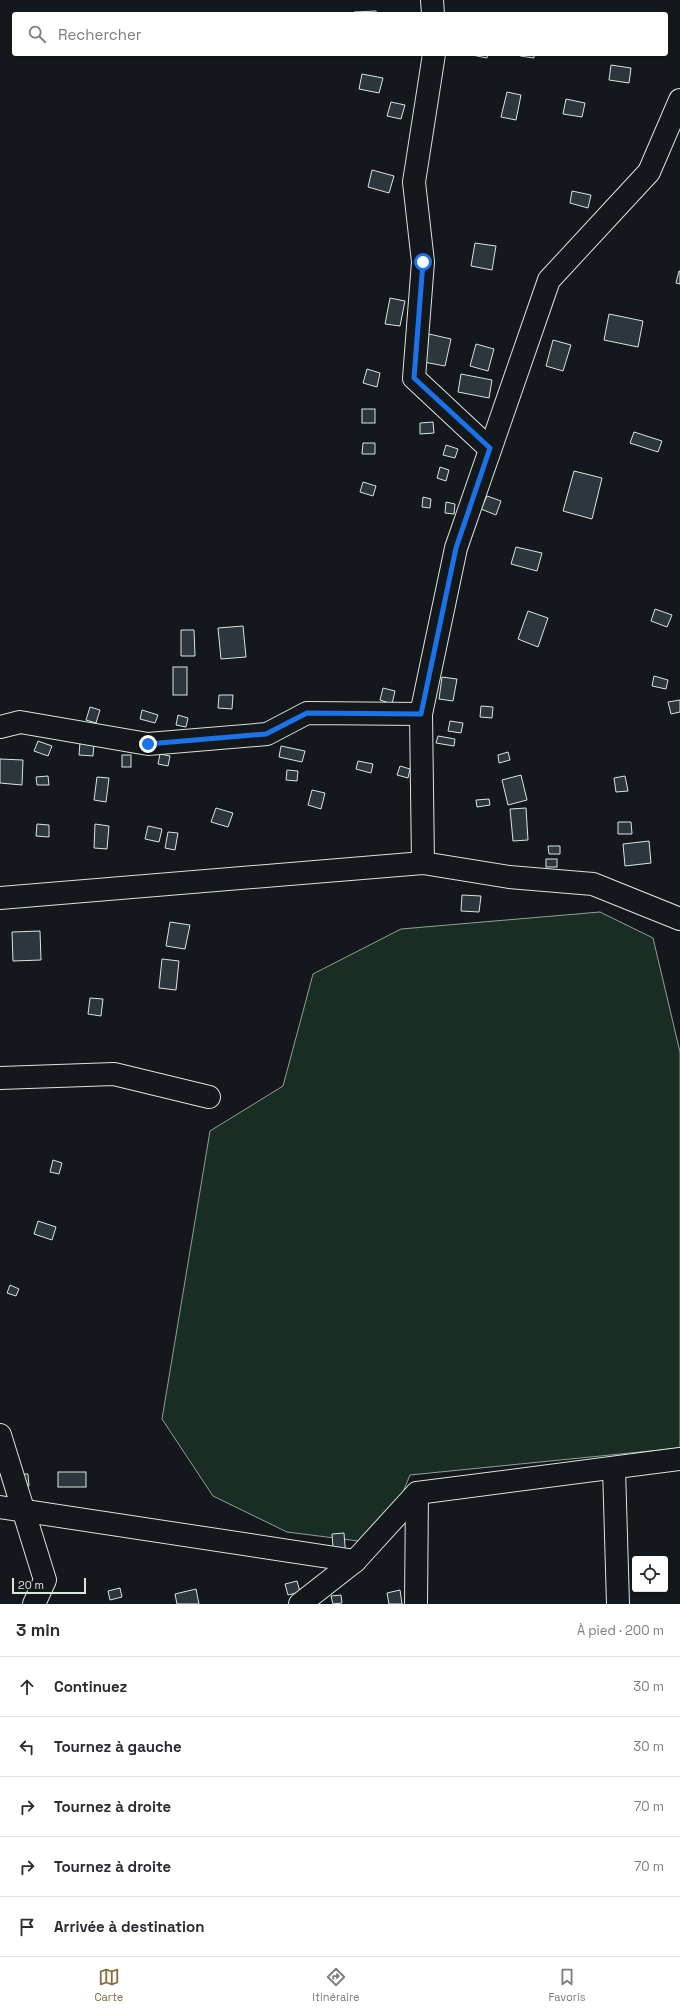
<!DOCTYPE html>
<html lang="fr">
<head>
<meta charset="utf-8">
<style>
  :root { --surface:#fff; --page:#f7f7f7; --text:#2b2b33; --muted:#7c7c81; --line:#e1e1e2; --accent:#8a6a3f }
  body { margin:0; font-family:"Space Grotesk",sans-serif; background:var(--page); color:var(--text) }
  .controls { position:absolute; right:12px; bottom:12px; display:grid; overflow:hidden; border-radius:4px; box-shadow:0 1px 3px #0004 }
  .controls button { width:36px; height:36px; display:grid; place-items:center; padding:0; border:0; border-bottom:1px solid var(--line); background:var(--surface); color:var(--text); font:20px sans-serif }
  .scale { position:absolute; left:12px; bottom:10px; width:74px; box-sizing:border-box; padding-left:4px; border:2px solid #d8e6dc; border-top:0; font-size:11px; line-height:14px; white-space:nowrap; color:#d8e6dc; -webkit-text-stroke:3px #14181c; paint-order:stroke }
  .stop { position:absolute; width:12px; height:12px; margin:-9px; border:3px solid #1a73e8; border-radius:50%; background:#fff }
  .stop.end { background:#1a73e8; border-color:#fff; box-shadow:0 1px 4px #0008 }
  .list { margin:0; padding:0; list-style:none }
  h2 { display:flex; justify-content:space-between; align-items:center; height:52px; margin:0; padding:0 16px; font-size:17px }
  h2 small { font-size:13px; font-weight:400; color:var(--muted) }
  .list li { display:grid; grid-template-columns:26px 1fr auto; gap:12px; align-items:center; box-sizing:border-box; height:60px; padding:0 16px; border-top:1px solid var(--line) }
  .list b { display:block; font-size:15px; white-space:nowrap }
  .list em { font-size:13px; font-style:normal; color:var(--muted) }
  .icon { flex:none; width:22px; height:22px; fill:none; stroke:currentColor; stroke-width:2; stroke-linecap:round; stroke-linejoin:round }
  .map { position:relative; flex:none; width:680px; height:1604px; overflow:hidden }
  .search { position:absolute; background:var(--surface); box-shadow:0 1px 3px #0004; left:12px; right:12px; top:12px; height:44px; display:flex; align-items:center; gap:10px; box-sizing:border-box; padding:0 14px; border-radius:4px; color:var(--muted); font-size:15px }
  .sheet { height:352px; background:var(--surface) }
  nav { display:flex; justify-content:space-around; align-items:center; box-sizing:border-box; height:56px; border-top:1px solid var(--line); background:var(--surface); font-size:11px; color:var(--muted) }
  nav a { display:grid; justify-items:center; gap:2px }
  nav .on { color:var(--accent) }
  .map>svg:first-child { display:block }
  .green { fill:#1a2d24; stroke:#939e99 }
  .building { fill:#2c363c; stroke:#d8e6dc }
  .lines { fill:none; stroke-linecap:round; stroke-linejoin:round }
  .minor-casing { stroke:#d8e6dc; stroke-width:24 }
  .minor { stroke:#14181c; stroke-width:22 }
  .route { stroke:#1a73e8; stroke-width:5 }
</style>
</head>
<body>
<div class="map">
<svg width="680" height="1604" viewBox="0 0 680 1604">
  <rect width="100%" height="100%" fill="#14181c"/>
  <polygon class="green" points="600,912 653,938 680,1052 680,1448 410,1475 382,1544 287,1532 213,1496 162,1419 210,1131 283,1086 313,974 401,929"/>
  <g class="building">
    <polygon points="376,11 377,14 354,14 354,12"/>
    <polygon points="467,54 488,54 487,58"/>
    <polygon points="521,54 534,54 534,58 520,56"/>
    <polygon points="611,65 631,68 629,83 609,80"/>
    <polygon points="362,74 383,78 379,93 359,89"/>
    <polygon points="507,92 521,95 516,120 501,117"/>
    <polygon points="566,99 585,103 582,117 563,114"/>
    <polygon points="391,102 405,105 401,119 387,116"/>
    <polygon points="372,170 394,176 389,193 368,187"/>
    <polygon points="572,191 591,195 588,208 570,203"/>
    <polygon points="475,243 496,246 492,270 471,266"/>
    <polygon points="679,271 680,271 680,284 676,283"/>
    <polygon points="390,298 405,301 400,326 385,324"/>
    <polygon points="609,314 643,321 638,347 604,340"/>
    <polygon points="429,334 451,339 445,366 424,362"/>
    <polygon points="553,340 571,345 563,371 546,366"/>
    <polygon points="476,344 494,349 488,371 470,366"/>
    <polygon points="367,369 380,373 377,387 363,383"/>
    <polygon points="461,374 492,380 489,398 458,392"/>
    <rect x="362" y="409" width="13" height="14"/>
    <polygon points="433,422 434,433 420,434 420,423"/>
    <polygon points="634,432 662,441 658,452 630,443"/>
    <polygon points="363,443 375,443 375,454 362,454"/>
    <polygon points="446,445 458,449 455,458 443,455"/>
    <polygon points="440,467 449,470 446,481 437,478"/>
    <polygon points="574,471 602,478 592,519 563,511"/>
    <polygon points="363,482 376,486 373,496 360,492"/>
    <polygon points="487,496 501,501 496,515 481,509"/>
    <polygon points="423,497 431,499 430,508 422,507"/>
    <polygon points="446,502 455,504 454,514 445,513"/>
    <polygon points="516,547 542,553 537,571 511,564"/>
    <polygon points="655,609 672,615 667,627 651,621"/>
    <polygon points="528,611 548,618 538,647 518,639"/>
    <polygon points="243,626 246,657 221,659 218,628"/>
    <polygon points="181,630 194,630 195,656 181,656"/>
    <rect x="173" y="667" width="14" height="28"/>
    <polygon points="654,676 668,680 666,689 652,686"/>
    <polygon points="442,677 457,679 453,701 439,699"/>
    <polygon points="383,688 395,691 392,704 380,700"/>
    <polygon points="219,695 233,695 232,709 218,708"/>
    <polygon points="680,700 680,712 671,714 668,702"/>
    <polygon points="481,706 493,707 492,718 480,717"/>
    <polygon points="90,707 100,710 96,723 86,720"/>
    <polygon points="142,710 158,715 155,723 140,719"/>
    <polygon points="178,715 188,718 186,727 176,725"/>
    <polygon points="450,721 463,723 461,733 448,731"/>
    <polygon points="438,736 455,739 454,746 436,743"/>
    <polygon points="38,741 52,746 48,756 34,751"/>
    <polygon points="80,742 94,743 93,756 79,755"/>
    <polygon points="281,746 305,751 302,762 279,757"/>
    <polygon points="508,752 510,760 499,763 498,755"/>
    <polygon points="160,754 170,756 168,766 158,764"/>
    <rect x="122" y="755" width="9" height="12"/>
    <polygon points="0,759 23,760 22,785 0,783"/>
    <polygon points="358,761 373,764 371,773 356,769"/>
    <polygon points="400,766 410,769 408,778 397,775"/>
    <polygon points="287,770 298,771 297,781 286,780"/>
    <polygon points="521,775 527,800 508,805 502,780"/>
    <polygon points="48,776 49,785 37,785 36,777"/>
    <polygon points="625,776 628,791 616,792 614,778"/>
    <polygon points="97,777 109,778 106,802 94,800"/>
    <polygon points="312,790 325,793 321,809 308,805"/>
    <polygon points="489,799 490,805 477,807 476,800"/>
    <polygon points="216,808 233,813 228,827 211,822"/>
    <polygon points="526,808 528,840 513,841 510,809"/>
    <polygon points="618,822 631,822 632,834 618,834"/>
    <polygon points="37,824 49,825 49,837 36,836"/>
    <polygon points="95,824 109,826 107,849 94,848"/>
    <polygon points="148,826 162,829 159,842 145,839"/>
    <polygon points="168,832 178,833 175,850 165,848"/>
    <polygon points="649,841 651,863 625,866 623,844"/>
    <polygon points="548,846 560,846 560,854 549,854"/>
    <rect x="546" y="859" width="11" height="8"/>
    <polygon points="462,895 481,896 479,912 461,911"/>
    <polygon points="170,922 190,925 185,949 166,946"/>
    <polygon points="40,931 41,960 13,961 12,932"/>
    <polygon points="162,959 179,961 176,990 159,988"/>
    <polygon points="90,998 103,999 101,1016 88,1014"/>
    <polygon points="53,1160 62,1163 59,1174 50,1172"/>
    <polygon points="38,1221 56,1227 52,1240 34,1234"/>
    <polygon points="10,1285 19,1289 16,1296 7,1293"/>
    <rect x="58" y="1472" width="28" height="15"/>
    <polygon points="17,1474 28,1474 29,1486 17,1486"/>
    <polygon points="344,1533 346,1559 334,1560 332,1534"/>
    <polygon points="297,1581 300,1592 288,1595 285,1584"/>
    <polygon points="120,1588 122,1597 110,1600 108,1591"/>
    <polygon points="196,1589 199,1604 177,1604 175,1594"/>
    <polygon points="400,1590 402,1604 389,1604 387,1593"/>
    <polygon points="341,1595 342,1603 333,1604 331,1596"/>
  </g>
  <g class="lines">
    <defs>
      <g id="minor">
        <polyline points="432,0 433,14"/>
        <polyline points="434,54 414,182 423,262 414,378 490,449"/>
        <polyline points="0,727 20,722 148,744 267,734 307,713 421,714"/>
        <polyline points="423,863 421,714 456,548 549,280 649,172 680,100"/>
        <polyline points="0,898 423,863 509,877 593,884 680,919"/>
        <polyline points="0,1078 114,1074 209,1097"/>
        <polyline points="0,1435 45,1580 34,1604"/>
        <polyline points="614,1468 618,1604"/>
        <polyline points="0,1507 355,1561 417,1493 680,1459"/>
        <polyline points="300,1604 355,1561"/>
        <polyline points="416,1604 417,1493"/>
      </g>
    </defs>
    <use href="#minor" class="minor-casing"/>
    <use href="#minor" class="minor"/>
  </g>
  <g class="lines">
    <polyline class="route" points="148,744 266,734 307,713 421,714 456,548 490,448 414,378 423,262"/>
  </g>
</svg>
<div class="controls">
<button><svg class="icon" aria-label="locate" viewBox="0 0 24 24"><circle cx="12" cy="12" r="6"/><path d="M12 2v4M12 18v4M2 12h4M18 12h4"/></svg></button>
</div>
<div class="scale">20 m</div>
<div class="stop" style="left:423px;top:262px"></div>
<div class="stop end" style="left:148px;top:744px"></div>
<div class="search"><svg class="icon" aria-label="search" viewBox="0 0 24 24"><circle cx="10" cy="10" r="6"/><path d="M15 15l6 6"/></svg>Rechercher</div>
</div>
<section class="sheet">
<h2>3 min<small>À pied · 200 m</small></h2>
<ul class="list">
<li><svg class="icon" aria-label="ahead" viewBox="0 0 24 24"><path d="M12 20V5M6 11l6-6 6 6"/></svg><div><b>Continuez</b></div><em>30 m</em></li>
<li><svg class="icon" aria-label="left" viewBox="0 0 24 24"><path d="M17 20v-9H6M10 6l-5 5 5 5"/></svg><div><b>Tournez à gauche</b></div><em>30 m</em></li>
<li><svg class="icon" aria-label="right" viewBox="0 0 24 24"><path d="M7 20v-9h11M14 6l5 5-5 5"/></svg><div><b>Tournez à droite</b></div><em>70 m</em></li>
<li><svg class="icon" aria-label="right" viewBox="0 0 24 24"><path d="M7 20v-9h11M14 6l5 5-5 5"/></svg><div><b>Tournez à droite</b></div><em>70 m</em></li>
<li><svg class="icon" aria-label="arrive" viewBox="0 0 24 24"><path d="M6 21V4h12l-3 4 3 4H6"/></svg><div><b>Arrivée à destination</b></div></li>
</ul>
</section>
<nav>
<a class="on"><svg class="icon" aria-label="map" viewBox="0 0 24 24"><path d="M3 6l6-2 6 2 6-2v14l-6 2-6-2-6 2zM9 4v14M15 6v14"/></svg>Carte</a>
<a><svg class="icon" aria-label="directions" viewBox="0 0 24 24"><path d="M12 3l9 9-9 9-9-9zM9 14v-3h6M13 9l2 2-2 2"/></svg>Itinéraire</a>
<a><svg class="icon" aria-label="saved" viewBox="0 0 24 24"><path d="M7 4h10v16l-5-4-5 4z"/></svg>Favoris</a>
</nav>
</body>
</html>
